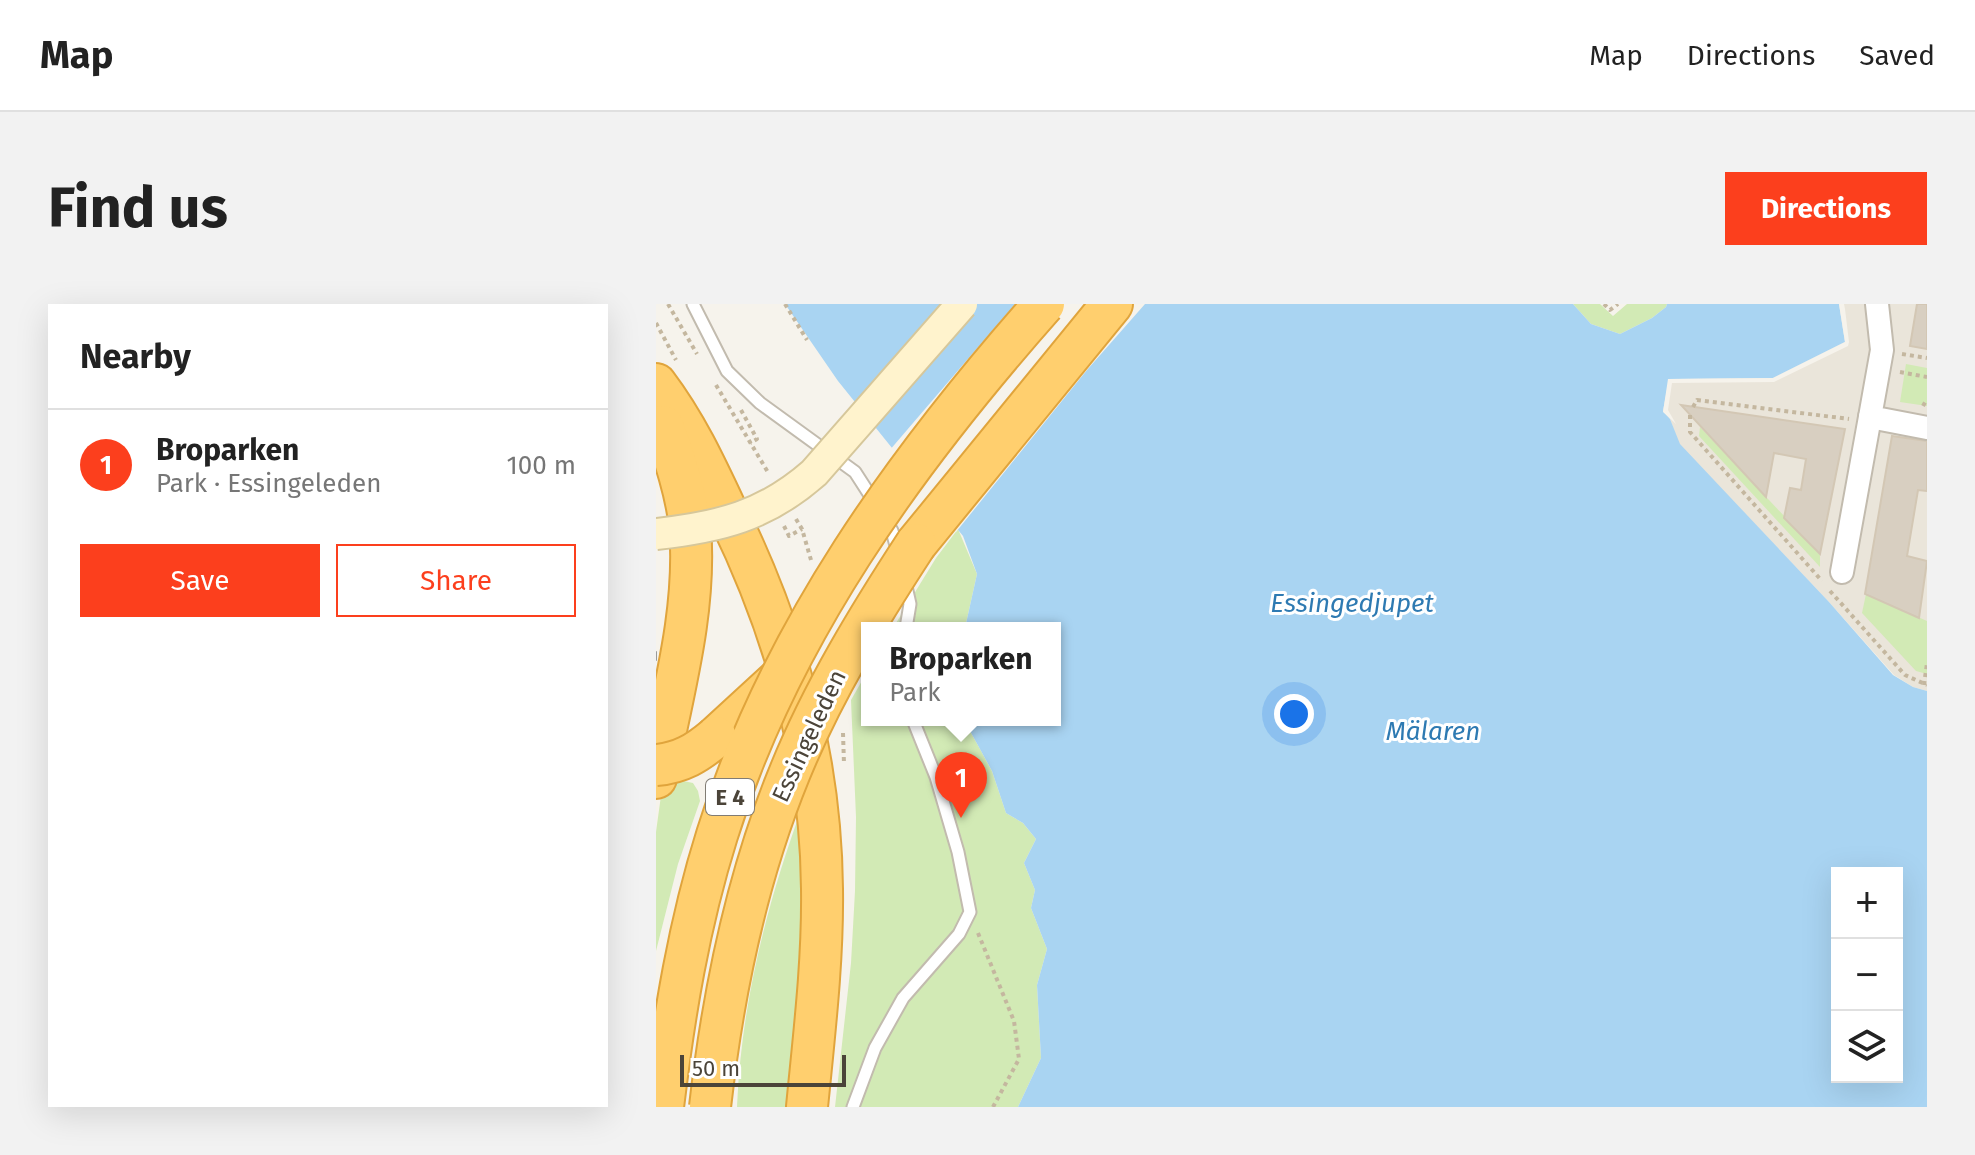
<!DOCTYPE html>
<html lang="en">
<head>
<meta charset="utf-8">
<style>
  :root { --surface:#fff; --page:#f2f2f2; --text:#222; --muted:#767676; --line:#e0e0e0; --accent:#fc3f1d }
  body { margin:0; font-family:"Fira Sans",sans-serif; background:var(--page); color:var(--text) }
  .controls { position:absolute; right:24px; bottom:24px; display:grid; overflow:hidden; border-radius:0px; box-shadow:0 8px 32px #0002 }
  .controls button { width:72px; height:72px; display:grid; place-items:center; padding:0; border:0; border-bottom:2px solid var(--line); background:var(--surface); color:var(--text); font:40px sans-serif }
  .scale { position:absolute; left:24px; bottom:20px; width:166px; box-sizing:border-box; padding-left:8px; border:4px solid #4b4439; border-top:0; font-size:22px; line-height:28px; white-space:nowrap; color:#4b4439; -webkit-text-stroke:6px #fff; paint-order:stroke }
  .you { position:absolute; left:638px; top:410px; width:28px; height:28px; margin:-20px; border:6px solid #fff; border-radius:50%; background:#1a73e8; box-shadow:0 0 0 12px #1a73e833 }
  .badge { display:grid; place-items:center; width:52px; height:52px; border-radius:50%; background:var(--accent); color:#fff; font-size:26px; font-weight:700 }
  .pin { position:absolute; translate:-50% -66px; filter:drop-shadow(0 2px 4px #0008) }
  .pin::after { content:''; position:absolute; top:42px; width:28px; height:24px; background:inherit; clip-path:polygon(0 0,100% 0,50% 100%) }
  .popup { position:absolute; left:205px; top:318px; width:200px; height:104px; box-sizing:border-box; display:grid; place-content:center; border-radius:0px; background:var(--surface); filter:drop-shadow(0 2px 6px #0005); font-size:26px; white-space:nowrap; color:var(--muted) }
  .popup b { font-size:30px; color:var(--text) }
  .popup::after { content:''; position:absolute; left:50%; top:100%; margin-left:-16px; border:16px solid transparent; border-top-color:var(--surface) }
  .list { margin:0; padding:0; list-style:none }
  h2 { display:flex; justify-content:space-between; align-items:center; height:104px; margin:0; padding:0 32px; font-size:34px }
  h2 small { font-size:26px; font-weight:400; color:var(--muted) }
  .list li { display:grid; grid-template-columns:52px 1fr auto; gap:24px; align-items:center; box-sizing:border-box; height:112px; padding:0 32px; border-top:2px solid var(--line) }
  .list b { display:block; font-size:30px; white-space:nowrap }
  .list p { margin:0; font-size:26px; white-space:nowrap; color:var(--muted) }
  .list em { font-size:26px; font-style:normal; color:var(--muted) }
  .actions { display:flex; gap:16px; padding:24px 32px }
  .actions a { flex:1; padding:18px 0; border:2px solid var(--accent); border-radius:0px; text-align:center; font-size:28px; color:var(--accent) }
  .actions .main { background:var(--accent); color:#fff }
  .icon { flex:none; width:44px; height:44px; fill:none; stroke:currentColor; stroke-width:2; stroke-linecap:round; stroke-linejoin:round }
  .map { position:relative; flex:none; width:1271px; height:803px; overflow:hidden; border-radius:0px }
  header { display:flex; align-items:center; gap:48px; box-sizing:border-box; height:112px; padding:0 40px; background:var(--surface); border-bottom:2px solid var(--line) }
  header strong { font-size:38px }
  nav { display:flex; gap:44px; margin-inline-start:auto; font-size:28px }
  .intro { display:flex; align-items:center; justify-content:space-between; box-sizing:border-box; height:192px; padding:0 48px }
  h1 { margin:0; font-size:56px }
  .button { padding:20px 36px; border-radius:0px; background:var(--accent); color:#fff; font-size:28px; font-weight:700 }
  main { display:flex; gap:48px; padding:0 48px }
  aside { flex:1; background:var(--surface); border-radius:0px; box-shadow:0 8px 32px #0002 }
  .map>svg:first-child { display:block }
  .residential { fill:#eae5da }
  .green { fill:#d2eab5 }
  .water { fill:#a9d4f2; fill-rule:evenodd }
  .pier { fill:#f6f3ec }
  .building { fill:#d8cfc1; stroke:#d3c7b4; stroke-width:2 }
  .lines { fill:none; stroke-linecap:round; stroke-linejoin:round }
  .lane-casing { stroke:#c2bbae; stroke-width:15 }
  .street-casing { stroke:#c2bbae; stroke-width:26 }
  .highway-casing { stroke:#e0a43c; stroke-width:44 }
  .path { stroke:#c4b79f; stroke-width:4; stroke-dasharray:4 4; stroke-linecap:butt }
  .lane { stroke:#fff; stroke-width:11 }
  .street { stroke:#fff; stroke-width:22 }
  .highway { stroke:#ffcf6e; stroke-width:40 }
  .tram { stroke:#9a9a9a; stroke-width:2 }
  .secondary-bridge-casing { stroke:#d6c79b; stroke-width:34; stroke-linecap:butt }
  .highway-bridge-casing { stroke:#e0a43c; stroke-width:44; stroke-linecap:butt }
  .secondary-bridge { stroke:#fff3cd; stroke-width:30 }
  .highway-bridge { stroke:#ffcf6e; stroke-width:40 }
  .labels { text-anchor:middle; stroke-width:6; stroke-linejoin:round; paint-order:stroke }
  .shield { fill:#fff; stroke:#817c74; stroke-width:2 }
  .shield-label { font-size:22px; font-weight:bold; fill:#4b4439 }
  .street-label { font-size:24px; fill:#4b4439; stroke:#fff }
  .water-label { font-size:26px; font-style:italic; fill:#2e7ab2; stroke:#fff }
</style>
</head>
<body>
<header>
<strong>Map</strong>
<nav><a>Map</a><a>Directions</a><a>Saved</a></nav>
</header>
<div class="intro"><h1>Find us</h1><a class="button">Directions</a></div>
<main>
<aside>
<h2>Nearby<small></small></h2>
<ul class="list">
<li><span class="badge">1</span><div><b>Broparken</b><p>Park · Essingeleden</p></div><em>100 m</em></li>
</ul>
<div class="actions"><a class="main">Save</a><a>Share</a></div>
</aside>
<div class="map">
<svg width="1271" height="803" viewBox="0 0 1271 803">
  <rect width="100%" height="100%" fill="#f6f3ec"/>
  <polygon class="residential" points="1183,0 1271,0 1271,387 1257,383 1238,371 1173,298 1023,140 1014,115 1007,108 1012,75 1117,74 1189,38"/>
  <g class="green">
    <polygon points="917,0 944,0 957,12 971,0 1011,0 1010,3 996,14 964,30 935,20"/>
    <polygon points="1250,60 1271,64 1271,102 1244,98"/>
    <polygon points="1044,123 1164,250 1164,263 1043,132"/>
    <polygon points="302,225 321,270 309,324 237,324 280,254"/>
    <polygon points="1210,290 1271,317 1271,370 1260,367 1206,309"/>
    <polygon points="211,368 211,416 308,416 336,467 350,509 367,519 380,535 368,559 379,586 375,604 391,645 381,681 385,754 362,803 179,803 195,659 199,587 200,513 195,396"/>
    <polygon points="18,475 37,479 42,487 44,497 22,560 0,647 0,528 7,477"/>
    <path d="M148,498L151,536L137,803H81C85,699 112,595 148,498Z"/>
  </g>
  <path class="water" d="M129,0H917L935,20L964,30L996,14L1010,3L1011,0H1183L1189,38L1117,74L1013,75L1007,107L1014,115L1024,140L1173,298L1237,371L1257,383L1271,387V803H362L385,754L381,681L391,645L375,604L379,586L368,559L380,535L367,519L350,509L336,467L308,416H399V324H309L321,270L307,232L182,77ZM1181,569H1241V773H1181Z"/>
  <g class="pier">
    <polygon points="359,0 489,0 431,66 300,228 233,147"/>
    <polygon points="1183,0 1188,0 1189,5 1193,38 1192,42 1118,78 1016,79 1012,106 1020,120 1007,108 1012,75 1117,74 1189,38"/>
  </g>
  <g class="building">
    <polygon points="1261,0 1271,0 1271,45 1254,42"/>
    <polygon points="1025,101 1189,125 1164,250 1128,214 1134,184 1145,186 1150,155 1118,149 1110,193"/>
    <polygon points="1236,132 1271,137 1271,187 1262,186 1251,252 1271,257 1263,314 1209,290"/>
  </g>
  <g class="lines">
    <defs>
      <g id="lane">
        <polyline points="37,0 71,67 104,99 199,168 219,199"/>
        <polyline points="228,214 236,227 242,249"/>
        <polyline points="249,278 254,300 250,324"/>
        <polyline points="197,803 219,744 247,694 303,630 314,608 302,548 280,473 257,416"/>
      </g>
      <g id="street">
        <polyline points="1221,0 1226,46 1214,113 1271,124"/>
        <polyline points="1186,268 1214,113"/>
      </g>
      <g id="highway">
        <path d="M0,80C31,121 51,165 73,212C130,329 165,454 166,585C167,658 158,731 151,803"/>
        <polyline points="260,240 456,0"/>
        <polyline points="60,433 121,377"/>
        <path d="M0,474C16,392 41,307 34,223C30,188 19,155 7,122"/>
      </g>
    </defs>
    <use href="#lane" class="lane-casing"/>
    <use href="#street" class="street-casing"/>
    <use href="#highway" class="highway-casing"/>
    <g class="path">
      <polyline points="12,0 41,50"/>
      <polyline points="129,0 151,36"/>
      <polyline points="948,0 954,6 962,0"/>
      <polyline points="0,19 20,56"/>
      <polyline points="1246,50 1271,54"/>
      <polyline points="1244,68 1271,73"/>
      <polyline points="60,81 113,170"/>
      <polyline points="1267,102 1271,95"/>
      <polyline points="1037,103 1041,96 1193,115"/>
      <polyline points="85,106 101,135 94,139"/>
      <polyline points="1034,111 1034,128 1166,277"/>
      <polyline points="140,215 146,225 155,256"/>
      <polyline points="128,222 133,232 146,225"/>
      <polyline points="1174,287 1249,371 1271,381"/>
      <polyline points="1268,381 1271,359"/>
      <polyline points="187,429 188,460"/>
      <polyline points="322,629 358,717 363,755 337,803"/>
    </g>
    <use href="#lane" class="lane"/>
    <use href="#street" class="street"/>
    <use href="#highway" class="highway"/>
    <polyline class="tram" points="0,348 0,356"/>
    <defs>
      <path id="secondary-bridge" d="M0,230C64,223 109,212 158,169L306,0"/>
      <g id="highway-bridge">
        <path d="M0,461C25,459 41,449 60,433"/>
        <path d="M7,803C18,711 33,620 61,531C124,329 249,157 388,0"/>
        <path d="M54,803C67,688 90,575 134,468C167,387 213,312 260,240"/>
      </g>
    </defs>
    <use href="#secondary-bridge" class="secondary-bridge-casing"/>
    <use href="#highway-bridge" class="highway-bridge-casing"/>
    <use href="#secondary-bridge" class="secondary-bridge"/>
    <use href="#highway-bridge" class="highway-bridge"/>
  </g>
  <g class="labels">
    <rect class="shield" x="50" y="475" width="48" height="36" rx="6"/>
    <g class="shield-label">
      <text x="74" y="501">E 4</text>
    </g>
    <g class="street-label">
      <text transform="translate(153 432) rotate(-65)" y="8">Essingeleden</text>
    </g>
    <g class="water-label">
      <text x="696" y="308">Essingedjupet</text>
      <text x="777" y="436">Mälaren</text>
    </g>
  </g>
</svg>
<div class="controls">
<button>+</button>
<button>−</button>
<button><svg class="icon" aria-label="layers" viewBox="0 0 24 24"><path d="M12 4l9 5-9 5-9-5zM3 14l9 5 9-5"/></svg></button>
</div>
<div class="scale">50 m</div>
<div class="you"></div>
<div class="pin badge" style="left:305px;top:514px">1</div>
<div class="popup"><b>Broparken</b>Park</div>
</div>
</main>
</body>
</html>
